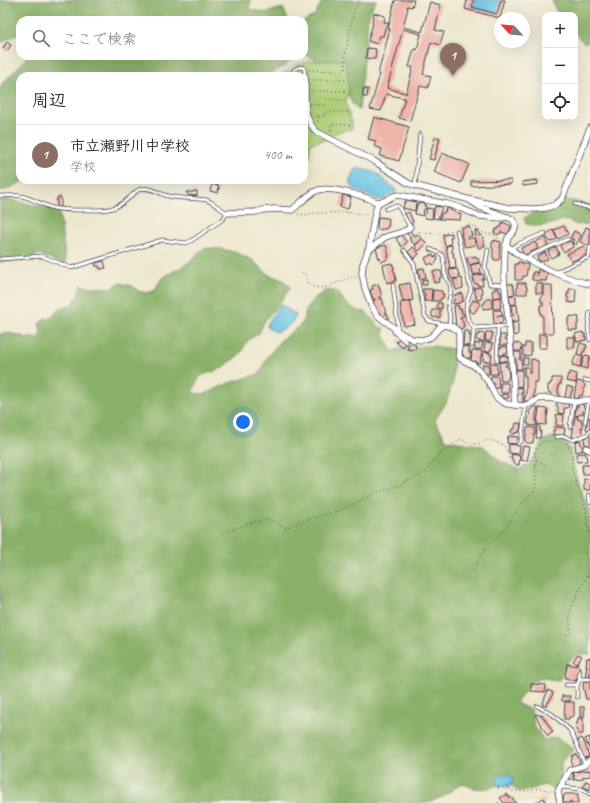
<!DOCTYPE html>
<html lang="ja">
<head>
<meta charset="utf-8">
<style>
  :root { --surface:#fff; --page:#f7f7f7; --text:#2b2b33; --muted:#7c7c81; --line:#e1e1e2; --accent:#7c3aed }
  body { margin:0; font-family:Caveat,"Klee One",sans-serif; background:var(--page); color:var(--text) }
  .controls { position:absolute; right:12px; top:12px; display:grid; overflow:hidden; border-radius:8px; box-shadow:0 4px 16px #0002 }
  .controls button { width:36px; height:36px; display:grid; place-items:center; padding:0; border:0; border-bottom:1px solid var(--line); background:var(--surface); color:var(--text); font:20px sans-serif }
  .compass { position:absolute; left:494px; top:12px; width:36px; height:36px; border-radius:50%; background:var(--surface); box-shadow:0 4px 16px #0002; rotate:296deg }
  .you { position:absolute; left:243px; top:422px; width:14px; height:14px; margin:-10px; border:3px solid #fff; border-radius:50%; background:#1a73e8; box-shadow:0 0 0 6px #1a73e833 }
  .badge { display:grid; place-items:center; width:26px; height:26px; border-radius:50%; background:var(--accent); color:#fff; font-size:13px; font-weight:700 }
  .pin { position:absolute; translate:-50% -33px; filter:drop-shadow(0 1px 2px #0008) }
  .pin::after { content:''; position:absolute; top:21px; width:14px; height:12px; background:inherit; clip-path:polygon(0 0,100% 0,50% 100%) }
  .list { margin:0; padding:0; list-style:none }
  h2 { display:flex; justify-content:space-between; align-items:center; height:52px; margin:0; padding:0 16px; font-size:17px }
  h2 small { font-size:13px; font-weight:400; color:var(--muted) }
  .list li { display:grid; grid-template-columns:26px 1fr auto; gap:12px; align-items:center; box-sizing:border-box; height:60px; padding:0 16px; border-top:1px solid var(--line) }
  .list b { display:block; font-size:15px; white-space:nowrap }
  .list p { margin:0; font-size:13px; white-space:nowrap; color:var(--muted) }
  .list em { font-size:13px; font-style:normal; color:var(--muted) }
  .icon { flex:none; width:22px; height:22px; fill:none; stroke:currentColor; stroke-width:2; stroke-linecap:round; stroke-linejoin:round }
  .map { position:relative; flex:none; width:590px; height:803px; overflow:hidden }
  .search { position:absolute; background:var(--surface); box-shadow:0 4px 16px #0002; left:16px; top:16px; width:292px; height:44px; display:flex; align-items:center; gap:10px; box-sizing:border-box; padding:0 14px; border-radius:12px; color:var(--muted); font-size:15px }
  .panel { position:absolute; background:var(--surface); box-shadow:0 4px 16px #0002; left:16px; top:72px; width:292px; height:112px; border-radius:12px }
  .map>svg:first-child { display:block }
  .green { fill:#abcd75; stroke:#667858 }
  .forest { fill:#88b066; stroke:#556950 }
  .water { fill:#65c4e3; stroke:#44738f }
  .building { fill:#eeb3a9; fill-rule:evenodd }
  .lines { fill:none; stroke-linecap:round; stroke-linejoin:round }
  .service-casing { stroke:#404051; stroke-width:4.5 }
  .minor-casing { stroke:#404051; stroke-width:7 }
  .path { stroke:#404051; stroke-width:1; stroke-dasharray:1 3; stroke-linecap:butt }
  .service { stroke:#fff; stroke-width:3 }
  .minor { stroke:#fff; stroke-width:5.5 }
</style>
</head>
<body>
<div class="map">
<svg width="590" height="803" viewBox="0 0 590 803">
  <rect width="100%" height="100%" fill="#f7f3e8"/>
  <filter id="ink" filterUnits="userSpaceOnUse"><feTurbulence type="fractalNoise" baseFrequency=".025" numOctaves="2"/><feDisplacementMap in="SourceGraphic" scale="8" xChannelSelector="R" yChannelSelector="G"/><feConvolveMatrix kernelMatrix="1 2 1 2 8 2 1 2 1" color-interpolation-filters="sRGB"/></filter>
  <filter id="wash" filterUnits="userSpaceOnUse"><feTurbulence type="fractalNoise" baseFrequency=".012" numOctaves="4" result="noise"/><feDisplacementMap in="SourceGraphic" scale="16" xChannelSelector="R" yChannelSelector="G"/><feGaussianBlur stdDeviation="0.9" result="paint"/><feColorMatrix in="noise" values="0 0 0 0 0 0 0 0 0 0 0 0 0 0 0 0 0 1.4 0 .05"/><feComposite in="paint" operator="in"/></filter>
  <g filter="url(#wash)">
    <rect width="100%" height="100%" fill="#ede7cd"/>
    <polygon class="green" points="310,61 347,61 349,91 346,99 347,109 352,123 352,129 337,132 327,139 311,143 309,157 304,160 304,76 278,76 289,70 293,66"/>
    <g class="forest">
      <polygon points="0,0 251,0 249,9 265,13 283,8 288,20 20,20 20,34 17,34 0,43"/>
      <path d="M323,0H377L372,7L368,19L359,110C347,101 349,94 348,81C347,73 346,66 346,59L318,61L304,54V21L314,16Z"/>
      <polygon points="552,0 590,0 590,42 584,43 575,33 575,15 560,15 556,10"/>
      <polygon points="26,56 299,56 290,60 285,66 264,76 20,76 20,180 25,180 6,190 0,190 0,90 2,84 25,60"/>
      <polygon points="3,198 59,211 66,264 55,261 40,254 25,260 0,262 0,199"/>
      <polygon points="564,199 590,205 590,223 589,224 577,225 569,221 563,220 552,224 538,226 526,224 524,218 533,213 547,211 558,207"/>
      <path d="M204,248L222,249L237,253L252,260L269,275L283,280L291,287L280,302L265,320L259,333L247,341L241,353L223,368L200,376L192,393L205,394L229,383L259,374L267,358L280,341L297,328L303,322L307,308L313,299L327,290L338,292L346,304L358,311L366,312L380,328H384V335L392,351L409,347L433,346L454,349L453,382L446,403L435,420L446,440L483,446L500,461L520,470L531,463L543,441L552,437L564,442L570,449L577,479L583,497L590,510V654H578L568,661L559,680L542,678L531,682L527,688L523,693L516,703L531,710L534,726L544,740L557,737L574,750L561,762C563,776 561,778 553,789L544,785L529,790L518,791L507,782C487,788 482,793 462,783L442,797L427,803H0V334C13,330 27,342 40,337L41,330L39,324L44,319H49C57,310 61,308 72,306L78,295L81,285L89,287L112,288L119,283L133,286L138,291L146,293L154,291L162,278L188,263Z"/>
    </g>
    <g class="water">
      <polygon points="474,0 501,0 497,14 472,7"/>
      <path d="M356,168L375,172L397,191L390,194L384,199L376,200L375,198C365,193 355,192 349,182L354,170Z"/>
      <path d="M280,304L296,315C293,324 284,329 276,332L267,327V325Z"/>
      <path d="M500,774L510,775L513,777V781L508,787L498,786C496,781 496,778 500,774Z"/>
    </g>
    <g id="blocks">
      <g class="building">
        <path d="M395,0H414L412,7L407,6V8H408L403,27L422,32L430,2L441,5L435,30L444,32L440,45L431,42L423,74L431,76L428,88L420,86L410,121L399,118L405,98L404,97L403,98L386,94L381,111L370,109L380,74H378L390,29H388ZM403,29L421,34L417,50L414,49L409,67H413L406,94L405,93L387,88Z"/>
        <polygon points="467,0 474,0 472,7 497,14 501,0 505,0 500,18 465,9"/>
        <polygon points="374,13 385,16 384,22 389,23 388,26 386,25 383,36 380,36 377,44 368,41 373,23 372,22"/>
        <polygon points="7,42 11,45 7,51 3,48"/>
        <polygon points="367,48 376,49 375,59 366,58"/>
        <polygon points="363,89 368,89 367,97 363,97"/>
        <polygon points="374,117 409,127 399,161 380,156 382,149 374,146 376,141 368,139"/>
        <polygon points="435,137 440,138 434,160 429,159"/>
        <polygon points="442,153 469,164 461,183 434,172"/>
        <polygon points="511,180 511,184 471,186 471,181"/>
        <polygon points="537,180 538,184 523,186 522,182"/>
        <polygon points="212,184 219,186 218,193 210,191"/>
        <polygon points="194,191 197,191 197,196 188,195 186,192 194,192"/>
        <polygon points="343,195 351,197 348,209 340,207"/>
        <polygon points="58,197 61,197 61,207 57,207 57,199 58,199"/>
        <polygon points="406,200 416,202 415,211 403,208 404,202 405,203"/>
        <polygon points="419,203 425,204 424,206 426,206 426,209 424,209 423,216 415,214 417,204 419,204"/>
        <polygon points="435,206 442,207 438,219 433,218"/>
        <polygon points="427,208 433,209 432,219 425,218"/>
        <polygon points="447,208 451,209 450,210 452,210 452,211 461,214 460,220 439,219 442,213 444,213 445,211 446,211"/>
        <polygon points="409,212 413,222 410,224 405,214"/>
        <polygon points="378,217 388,218 389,219 388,227 387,227 386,229 381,229 381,230 378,230 378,228 377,226"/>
        <polygon points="503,222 511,226 508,234 501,232 500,234 499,233 498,235 494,233 495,230 496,230 496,229 498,229 499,227 501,227"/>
        <polygon points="469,226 472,236 467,237 468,239 474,238 475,245 465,247 461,234 462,234 461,228"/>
        <polygon points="564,226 568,234 558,239 554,230"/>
        <polygon points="586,227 590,229 590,243 589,246 580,242"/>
        <polygon points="475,230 477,230 477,232 479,232 479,236 482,235 485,246 481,246 482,248 479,248 478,247 475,237 476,237"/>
        <polygon points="553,230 557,239 550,242 546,236 549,232"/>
        <polygon points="410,231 414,236 417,234 421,238 415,245 409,239 411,238 407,234"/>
        <polygon points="574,231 581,235 576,245 572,243 574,240 571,239 572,237 571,237"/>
        <polygon points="452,233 452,237 450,237 451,244 445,246 443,235"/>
        <polygon points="401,235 407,242 402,247 396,239"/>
        <polygon points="545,237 547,241 546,242 548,245 541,249 537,241"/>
        <polygon points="422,239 427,243 419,251 415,246"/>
        <polygon points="494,240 501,242 499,255 500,255 499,260 494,260 494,258 493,258 493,248 492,248 492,242 494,242"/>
        <polygon points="571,241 573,247 563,252 560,246 563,243"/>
        <polygon points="535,242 538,249 524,255 521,248"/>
        <polygon points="386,245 389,256 388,256 388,259 381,262 380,258 379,259 376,248"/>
        <polygon points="452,245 452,253 454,253 453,257 455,257 456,268 450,269 446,246"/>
        <polygon points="584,246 587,254 577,259 571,261 567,254"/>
        <polygon points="413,247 419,254 414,259 408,252"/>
        <polygon points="556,247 559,254 551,258 548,251"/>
        <polygon points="545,252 548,259 540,262 539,259 538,260 537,257"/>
        <polygon points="433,254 434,257 437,256 438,260 436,261 436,263 433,265 432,263 428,265 425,258"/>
        <polygon points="476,256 476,258 478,258 479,262 469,265 467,258"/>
        <polygon points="104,261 106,268 100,269 99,266 96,266 95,263"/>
        <polygon points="518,262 522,262 522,264 528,264 526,276 523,276 523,279 521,279 521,280 515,280 515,264 518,264"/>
        <polygon points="392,263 392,265 393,265 394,269 393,269 394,272 395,272 396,281 387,283 383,265"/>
        <polygon points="480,263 481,268 480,268 481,273 474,275 474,273 472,273 470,265"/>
        <polygon points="424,268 426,277 420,279 418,269"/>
        <polygon points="539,268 541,269 541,271 548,272 546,281 532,280 533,272 537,272 537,276"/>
        <polygon points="457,269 460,278 452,279 450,276 449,270"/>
        <polygon points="433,271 441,271 442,278 439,278 440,282 434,283"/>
        <polygon points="483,274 484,279 482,279 483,285 478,286 477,283 474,284 473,276"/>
        <polygon points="460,278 462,278 463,288 456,290 453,280"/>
        <polygon points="427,279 427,285 422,285 422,280"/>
        <polygon points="410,283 413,300 403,302 399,285"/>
        <polygon points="517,283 526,283 526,287 527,287 527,294 517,294"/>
        <rect x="536" y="283" width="6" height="10"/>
        <polygon points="378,284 382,296 378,297 379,299 382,298 386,314 387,314 389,318 386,319 383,317 382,315 381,315 380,313 378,313 376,310 373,301 375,300 375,299 373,299 370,290 373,289 372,286"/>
        <polygon points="507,284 513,284 515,294 509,295"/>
        <polygon points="543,285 552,285 553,333 543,333 543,315 541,315 541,311 540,311 540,305 543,305 543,302 541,302 541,296 543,296"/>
        <polygon points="481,287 483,294 481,295 482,299 477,300 476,296 476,297 474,288"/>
        <polygon points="495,288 499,288 499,292 501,292 501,297 493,298 492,291 495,290"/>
        <polygon points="423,289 432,289 431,301 424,301 425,294 423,294"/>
        <polygon points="569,289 576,289 575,303 568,302 568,297 567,297 567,293 569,294"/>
        <polygon points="433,290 442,291 442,294 444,294 443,298 441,298 440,301 432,301"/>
        <polygon points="462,293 463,301 460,302 460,303 453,304 453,301 454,301 454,299 455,299 454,295"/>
        <polygon points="516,296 516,304 511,305 511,303 510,303 509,297"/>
        <polygon points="501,297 501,302 500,302 501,307 500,307 500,309 493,309 493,298"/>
        <polygon points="488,299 492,299 492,308 483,309 483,304 484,304 484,303 485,303 485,301"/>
        <polygon points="473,300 481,303 474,313 469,311 470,308 469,308"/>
        <polygon points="410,301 415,324 404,326 400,303"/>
        <polygon points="437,303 442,303 442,309 437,308"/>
        <polygon points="458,305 459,309 461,309 462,313 463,313 464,316 460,317 460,319 462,319 464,326 463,326 463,328 460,329 459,327 457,327 456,325 454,306"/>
        <polygon points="511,305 517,305 519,321 511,322 510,316 513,316 513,313 512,313"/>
        <polygon points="432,310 440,310 440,318 432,317"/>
        <polygon points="493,310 501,310 503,315 497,316 503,316 503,320 502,321 502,323 494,324"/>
        <polygon points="570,316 579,317 578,324 577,324 577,330 568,330 568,318 570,318"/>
        <polygon points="518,322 518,334 515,336 512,333 513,332 512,323"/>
        <polygon points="464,331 469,331 469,335 471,336 470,346 463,345 464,334 463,334 464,333"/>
        <polygon points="486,332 492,332 491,333 493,333 491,341 485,341"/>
        <polygon points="583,332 583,334 585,334 586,340 577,342 575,334"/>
        <polygon points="479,333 485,334 484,342 476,340 477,335 479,335"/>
        <polygon points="539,334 543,334 543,335 547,335 547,348 539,348"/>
        <polygon points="500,335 505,335 505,339 507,339 507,341 508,341 507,345 500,345"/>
        <polygon points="567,337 575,337 574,348 567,348"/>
        <polygon points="400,338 406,344 403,348 396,342"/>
        <polygon points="479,342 483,342 482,349 475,349 475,343 479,344"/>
        <polygon points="486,342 493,343 492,349 490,349 490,352 484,351 485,343 486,343"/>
        <polygon points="514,343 518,343 522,346 521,351 514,351"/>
        <polygon points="525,343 531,343 531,355 523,356 523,347 525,347"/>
        <polygon points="580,343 587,345 584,352 583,352 582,355 577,354"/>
        <polygon points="409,344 416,345 415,350 407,349"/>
        <polygon points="463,346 469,347 469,351 470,351 469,353 471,353 471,358 463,358 464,355 462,355"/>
        <polygon points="507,346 508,353 504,353 504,355 499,355 499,348 501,348 501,347"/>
        <polygon points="472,350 482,351 480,363 476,363 477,361 471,361"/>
        <polygon points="484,352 490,353 490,355 492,355 491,360 490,360 490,362 483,361"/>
        <polygon points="514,352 521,352 521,358 519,358 519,359 521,359 522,369 516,369 516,359 514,359"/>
        <polygon points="506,355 506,357 508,357 509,360 500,362 500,356"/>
        <polygon points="576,355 583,357 580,367 572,365"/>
        <polygon points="585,355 590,356 587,369 581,367"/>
        <rect x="523" y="358" width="5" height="6"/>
        <polygon points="531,359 536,360 536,361 538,361 538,382 534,382 534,397 533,397 533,401 524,401 525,396 526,396 526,376 524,376 524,367 529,367 529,373 531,373"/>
        <polygon points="499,362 507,362 507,365 505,365 505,366 508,367 509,377 508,377 508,380 507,380 507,381 501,381"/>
        <polygon points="490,363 495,363 495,364 497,364 497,370 498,370 497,374 490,374"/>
        <polygon points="483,364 489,365 489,374 485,374 485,372 482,372"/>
        <polygon points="516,370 522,370 522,386 515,387 515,374 516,373"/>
        <polygon points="570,372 577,374 576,383 566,381 568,374 570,375"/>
        <polygon points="491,376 498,376 499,388 494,388 494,383 491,383"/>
        <polygon points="552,378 561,378 561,384 559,384 558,391 558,393 559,393 559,397 552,397 552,393 549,393 549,391 548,391 548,385 550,385 550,383 552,383"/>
        <polygon points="577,381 582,382 585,385 582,396 580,395 578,399 574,398 575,396 574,396"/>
        <polygon points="500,383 508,383 509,393 501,393"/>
        <polygon points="567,386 573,388 570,398 565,397"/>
        <polygon points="522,387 523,393 521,393 521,394 523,394 523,403 518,403 517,399 518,394 516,394 516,388"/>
        <polygon points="508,394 509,398 501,398 501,395"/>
        <polygon points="557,402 569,403 568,408 564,408 564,414 558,413 558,406 557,406"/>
        <polygon points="578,404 584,405 583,414 579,414 579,416 575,415 576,407 577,407"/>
        <polygon points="534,407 538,407 536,415 536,426 528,425 529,423 527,423 530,413 529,413 529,411 531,409 533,409 533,408 534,408"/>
        <polygon points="539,408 548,409 546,425 537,424"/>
        <polygon points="557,414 564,415 563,426 556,425"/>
        <polygon points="575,416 578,417 577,419 582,420 581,422 583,424 583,428 581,428 581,430 582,430 581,436 579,436 578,437 577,437 577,438 572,437"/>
        <polygon points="588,417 590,418 590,428 589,430 586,429"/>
        <polygon points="516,423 521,424 520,431 518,431 518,433 515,432 515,434 511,434 511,430 513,430 513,428 515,428"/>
        <polygon points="537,425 540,426 540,431 541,431 540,438 536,438"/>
        <polygon points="529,427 535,428 535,434 534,434 533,443 527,443 525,441 527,428 529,428"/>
        <polygon points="555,427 565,428 564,435 553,435"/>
        <polygon points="588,435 590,436 590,446 584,443 585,441 584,441 585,437 586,438"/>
        <polygon points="508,436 518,437 516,444 507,443"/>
        <polygon points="580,440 583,450 576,452 575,442"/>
        <polygon points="509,444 517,445 517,446 520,446 519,454 509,453"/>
        <polygon points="523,446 530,447 527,461 520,460"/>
        <polygon points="581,453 586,453 587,461 577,462 577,454"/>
        <polygon points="512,454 520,456 519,465 513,463 513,460 511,459"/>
        <polygon points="582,465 590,465 590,474 583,474"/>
        <rect x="584" y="479" width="6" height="11"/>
        <polygon points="578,654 582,656 577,664 573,661"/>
        <polygon points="589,657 590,657 590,677 589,676 589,678 585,678 587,666 586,666 587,658 588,659"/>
        <polygon points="567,664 578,666 579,667 579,668 580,669 576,681 565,678"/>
        <polygon points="584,681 590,681 590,699 586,699 583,686"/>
        <polygon points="531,684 546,685 545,692 531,691"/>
        <polygon points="548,690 552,692 552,693 553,693 549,702 548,702 546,706 542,705"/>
        <rect x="562" y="696" width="8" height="5"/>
        <polygon points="565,702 574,702 574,716 569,717 569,719 564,719"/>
        <rect x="580" y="707" width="4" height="10"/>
        <polygon points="538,714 540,716 542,715 553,732 548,736 535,715"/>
        <polygon points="578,718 583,718 583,734 578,734 578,730 576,730 577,722 578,722"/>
        <polygon points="590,737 590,750 585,739"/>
        <polygon points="582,738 582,739 583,739 589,756 586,758 586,757 583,758 577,743 579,741 578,740"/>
        <polygon points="576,754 580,761 579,761 580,763 572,767 571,765 572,764 571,761 572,760 572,756"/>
        <polygon points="590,770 590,776 583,777 583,779 574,780 574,775 571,780 568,778 571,773 574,775 573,772"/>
        <polygon points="586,781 590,783 590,790 583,786"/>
        <polygon points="507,794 509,797 510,797 513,799 516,803 504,803 500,798"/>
        <polygon points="565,794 578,794 578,803 571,803 571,801 570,801 570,803 563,803 564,795"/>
        <polygon points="544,798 546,803 534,803"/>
      </g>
    </g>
  </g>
  <g filter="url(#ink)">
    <use href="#blocks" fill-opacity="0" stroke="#404051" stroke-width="1"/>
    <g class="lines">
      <defs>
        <g id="service">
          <path d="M291,76C294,70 295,68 301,67L304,68L305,76"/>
          <polyline points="415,186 420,134"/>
          <path d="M0,196C7,196 15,195 21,196C32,198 42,205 53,208C67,211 82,210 96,210C110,210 118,208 129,198C133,195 136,190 141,189C150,187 157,192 165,195C178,199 193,198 207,200L211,202L227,213L223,219L191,241L186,243L162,240L71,268L42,256L0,259"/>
          <polyline points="575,204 590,208"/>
          <polyline points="386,209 394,206 398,206 410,227"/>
          <polyline points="457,231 471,290 467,301 466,309 468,320 474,328"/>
          <polyline points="430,249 441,254 443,256 445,274 447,279 450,284 451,290 448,305 450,318 449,325"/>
          <polyline points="512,249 516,245 545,233"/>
          <polyline points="404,250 414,264 425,316 429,321 443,324"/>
          <polyline points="488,250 485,267 490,284 504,285"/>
          <polyline points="528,259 531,255 568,239"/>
          <polyline points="556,273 560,270 589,257 590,247"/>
          <polyline points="393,285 398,326 397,330"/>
          <polyline points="590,312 588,328 590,340"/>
          <polyline points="396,329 394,332 406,342"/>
          <polyline points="472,346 474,328 509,326"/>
          <polyline points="497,361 498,326"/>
          <polyline points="585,380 590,381"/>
          <polyline points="585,422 589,400"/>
          <polyline points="570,427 574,402"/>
          <polyline points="557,437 564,436 573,440 586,435 590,431"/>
          <polyline points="521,442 526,405"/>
          <polyline points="589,495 590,503"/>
          <polyline points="580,679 579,677 580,671"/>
          <polyline points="566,685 577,685"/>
          <polyline points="577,697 577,685 580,679 590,679"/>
          <polyline points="537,706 552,714 570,730 575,740 585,765"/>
          <polyline points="561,787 582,789 590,794"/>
        </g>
        <g id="minor">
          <path d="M305,76C306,95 301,118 317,132L374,161L408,183L413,185L467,199L509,208L534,209L545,208L555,205L562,199L590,128"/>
          <polyline points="471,201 480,207 512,219 516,225 514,231 508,238 505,249 504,278 510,339 515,405"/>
          <polyline points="378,202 374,218 369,248 363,264 362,273 365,288 371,305 377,315 402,334 412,339 422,340 431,337 440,327 445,325 453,327 458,331 459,335 459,356 461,359 473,365 481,372 489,383 496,397 501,401 507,404 523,406 530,404 538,399 547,398 577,402 585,400 590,400"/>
          <path d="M227,213L256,212L263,210L275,209L292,210C300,204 307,195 316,191C325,186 353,193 364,197C369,198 374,202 378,202C386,203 391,195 398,195L447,204L460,208L479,216L501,218L508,217"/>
          <path d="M506,245C511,248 515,253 521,256C543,268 566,279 590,284"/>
          <path d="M368,250C375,247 378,242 384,238C392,233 403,235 410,227"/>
          <polyline points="586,448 590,450"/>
          <polyline points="560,803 558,791 565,778 570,770 585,765 590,760"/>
        </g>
      </defs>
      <use href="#service" class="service-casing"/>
      <use href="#minor" class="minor-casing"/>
      <g class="path">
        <polyline points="345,69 345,56 351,24 353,15 359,0"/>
        <polyline points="309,70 344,71"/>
        <polyline points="312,80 346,80"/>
        <polyline points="312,91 348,91"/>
        <polyline points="311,104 324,105 325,99 344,100"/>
        <polyline points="314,116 325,116 325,112 347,112"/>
        <polyline points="318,122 318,116"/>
        <polyline points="330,130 331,124 350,125"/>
        <polyline points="331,130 335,130"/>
        <polyline points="304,132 304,137"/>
        <polyline points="304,141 310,142"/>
        <polyline points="304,148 309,148"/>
        <polyline points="298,214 307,215 313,213 320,213 344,212 361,214 368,214"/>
        <path d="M461,227C475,219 478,236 491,234L501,239"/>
        <path d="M415,231C421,233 440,235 446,233C447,233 451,230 452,230"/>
        <path d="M302,272L305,274L307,283C310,285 314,288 319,288C332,287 343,279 356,276"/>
        <polyline points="552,435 552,434 556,416 555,405"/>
        <polyline points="567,443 572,455 572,471 582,498 586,508 587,525 590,532"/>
        <polyline points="537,460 545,465"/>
        <path d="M221,534C235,529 255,519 269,520C276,520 280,526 286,528L291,525L309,519L341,510L376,493L399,485L422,474L427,471L437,456L461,439C465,441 468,444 473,444C484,445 484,436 498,443C502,444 504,445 506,448C508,457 510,465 520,467L529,462L535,453"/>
        <polyline points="473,571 482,554 491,543 506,527 519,507 534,491 536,482 536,476 535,474 535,470 536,459 535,453 538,446 542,442 554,440"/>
        <path d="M566,635L570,633C571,627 569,621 570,614C573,601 583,583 590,571"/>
        <polyline points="498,787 508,787 512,791 528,791 538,788 552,791"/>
        <polyline points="498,802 498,803"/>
      </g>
      <use href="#service" class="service"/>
      <use href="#minor" class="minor"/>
    </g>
  </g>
</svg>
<div class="controls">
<button>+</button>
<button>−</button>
<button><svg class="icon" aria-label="locate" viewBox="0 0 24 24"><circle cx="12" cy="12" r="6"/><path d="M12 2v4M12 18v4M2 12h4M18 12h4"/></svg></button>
</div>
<svg class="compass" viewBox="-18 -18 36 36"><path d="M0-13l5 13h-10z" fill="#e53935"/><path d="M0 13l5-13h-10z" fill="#7c7c81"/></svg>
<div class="you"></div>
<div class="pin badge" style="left:453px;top:76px;background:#8d6e63">1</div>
<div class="search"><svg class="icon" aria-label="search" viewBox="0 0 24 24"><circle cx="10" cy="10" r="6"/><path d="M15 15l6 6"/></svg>ここで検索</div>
<section class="panel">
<h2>周辺<small></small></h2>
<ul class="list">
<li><span class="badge" style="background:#8d6e63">1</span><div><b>市立瀬野川中学校</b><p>学校</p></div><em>400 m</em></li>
</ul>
</section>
</div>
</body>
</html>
